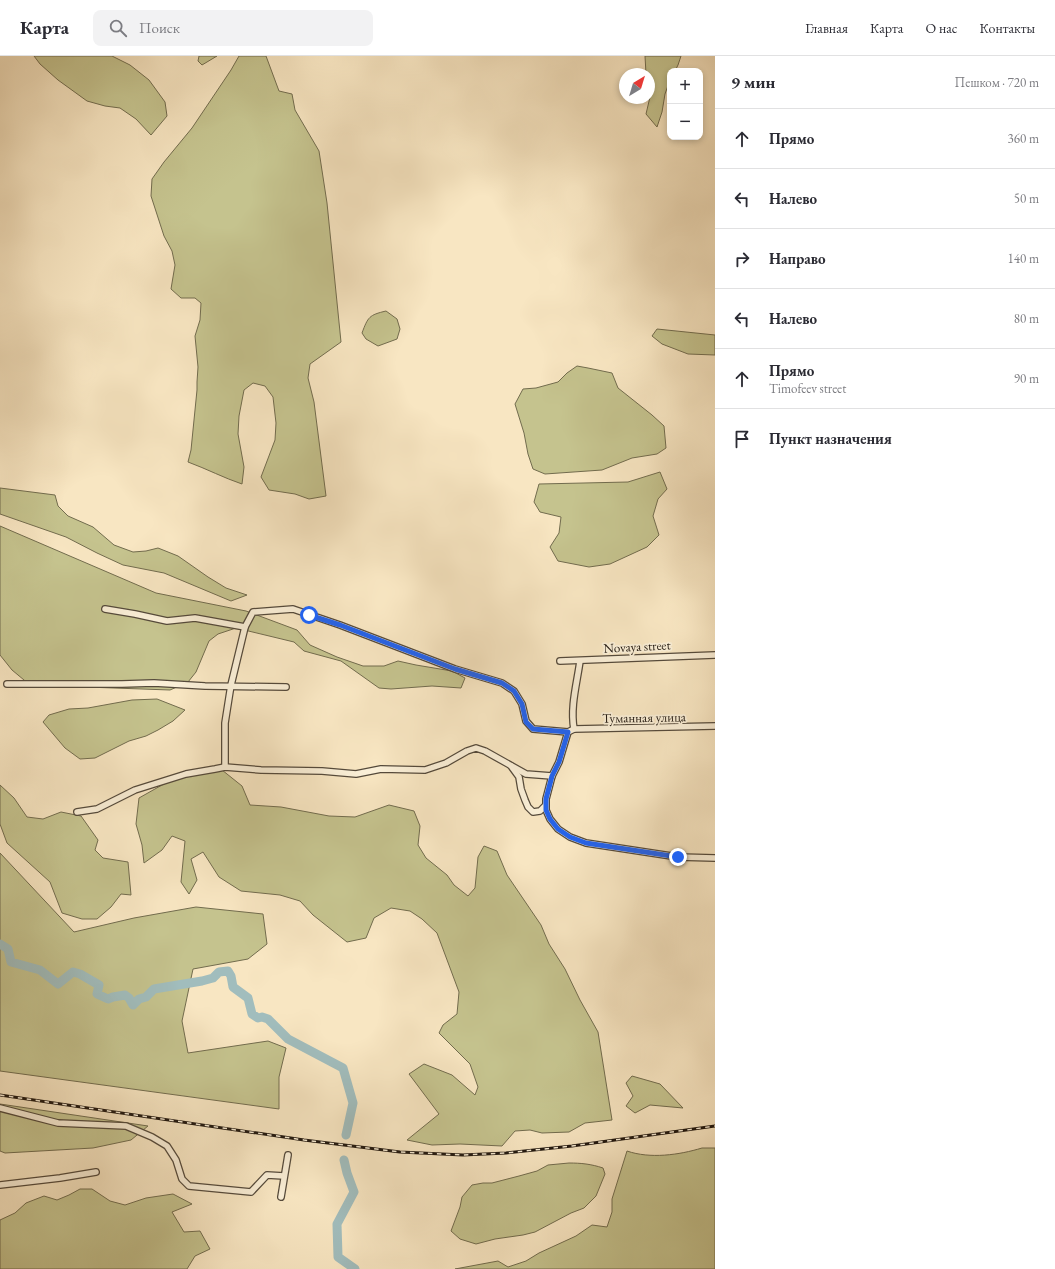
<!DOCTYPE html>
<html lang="ru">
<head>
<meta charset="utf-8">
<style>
  :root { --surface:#fff; --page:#f2f2f3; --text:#2b2b33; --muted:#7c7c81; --line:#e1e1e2 }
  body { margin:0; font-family:"EB Garamond",serif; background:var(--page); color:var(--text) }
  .controls { position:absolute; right:12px; top:12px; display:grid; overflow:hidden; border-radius:8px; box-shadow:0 2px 6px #0003 }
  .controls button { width:36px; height:36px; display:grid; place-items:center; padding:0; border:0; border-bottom:1px solid var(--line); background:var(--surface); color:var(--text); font:20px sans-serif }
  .compass { position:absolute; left:619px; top:12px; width:36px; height:36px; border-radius:50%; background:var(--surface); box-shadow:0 2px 6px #0003; rotate:38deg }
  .stop { position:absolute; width:12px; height:12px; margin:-9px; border:3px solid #2563eb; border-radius:50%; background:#fff }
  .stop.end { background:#2563eb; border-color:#fff; box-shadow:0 1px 4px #0008 }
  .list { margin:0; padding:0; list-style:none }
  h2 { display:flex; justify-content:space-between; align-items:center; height:52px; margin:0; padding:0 16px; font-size:17px }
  h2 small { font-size:13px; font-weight:400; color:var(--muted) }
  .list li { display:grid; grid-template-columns:26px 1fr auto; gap:12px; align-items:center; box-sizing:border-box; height:60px; padding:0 16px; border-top:1px solid var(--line) }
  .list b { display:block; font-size:15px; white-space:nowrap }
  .list p { margin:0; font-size:13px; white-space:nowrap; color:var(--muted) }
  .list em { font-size:13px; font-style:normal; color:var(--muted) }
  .icon { flex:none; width:22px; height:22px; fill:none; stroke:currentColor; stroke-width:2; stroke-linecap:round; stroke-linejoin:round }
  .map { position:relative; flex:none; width:715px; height:1213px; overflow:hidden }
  header { display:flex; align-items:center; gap:24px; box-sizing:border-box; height:56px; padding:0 20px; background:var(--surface); border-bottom:1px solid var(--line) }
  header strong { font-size:19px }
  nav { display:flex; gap:22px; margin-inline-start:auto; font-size:14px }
  .search { width:280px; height:36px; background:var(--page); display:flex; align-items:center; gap:10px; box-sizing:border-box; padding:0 14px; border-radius:8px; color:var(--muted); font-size:15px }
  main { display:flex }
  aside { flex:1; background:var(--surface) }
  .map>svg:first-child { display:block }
  .green { fill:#c5c38e; stroke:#726c4e }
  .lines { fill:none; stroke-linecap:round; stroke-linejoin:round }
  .river { stroke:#a1bdbd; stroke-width:9 }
  .minor-casing { stroke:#554a3b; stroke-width:8 }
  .minor { stroke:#faefd7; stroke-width:5.5 }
  .rail-casing { stroke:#1f160e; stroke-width:3 }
  .rail { stroke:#faefd7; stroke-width:1.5; stroke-dasharray:4.5; stroke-linecap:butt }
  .route { stroke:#2563eb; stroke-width:5 }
  .labels { text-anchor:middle; stroke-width:3.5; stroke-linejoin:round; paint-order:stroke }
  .street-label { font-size:13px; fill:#1f160e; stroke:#faefd7 }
</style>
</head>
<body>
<header>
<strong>Карта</strong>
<div class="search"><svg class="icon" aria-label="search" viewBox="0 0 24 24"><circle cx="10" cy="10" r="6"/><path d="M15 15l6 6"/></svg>Поиск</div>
<nav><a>Главная</a><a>Карта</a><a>О нас</a><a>Контакты</a></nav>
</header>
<main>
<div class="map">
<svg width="715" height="1213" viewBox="0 0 715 1213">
  <rect width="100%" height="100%" fill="#f8e6c2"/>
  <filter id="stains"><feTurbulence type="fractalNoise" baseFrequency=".005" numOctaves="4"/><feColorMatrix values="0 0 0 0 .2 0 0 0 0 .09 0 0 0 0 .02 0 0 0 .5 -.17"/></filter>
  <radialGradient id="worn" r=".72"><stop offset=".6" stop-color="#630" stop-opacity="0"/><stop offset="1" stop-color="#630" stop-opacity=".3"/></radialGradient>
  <g class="green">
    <polygon points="34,0 112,0 130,9 149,24 165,46 167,60 151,79 136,63 120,52 105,50 87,45 58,24 40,8"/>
    <polygon points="199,0 217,0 202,9 198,5"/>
    <path d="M239,0H266L279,35L292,38L295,54L319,95L327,147L341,286L310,308L308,322L314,346L326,440L309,443L295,438L269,434L261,421L275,384L276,367L273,341L265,330L253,327L244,334L239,360L238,378L244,411L242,428C224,422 207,413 188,406L191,394L197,334V326L198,311L195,280L200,264L201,247L195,242H181L171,233L175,209L172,195L164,180L151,140L152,123L164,106L192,72L231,14Z"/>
    <polygon points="645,0 681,0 678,9 675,15 670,15 670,24 665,38 662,56 657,71 646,58 650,41 649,18 646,18"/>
    <path d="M386,255L397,263L400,273L397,283L378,290L366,283L362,277C368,261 369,259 386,255Z"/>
    <polygon points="657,273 715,279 715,299 688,298 662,288 652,280"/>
    <polygon points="577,310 588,312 612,317 618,332 652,359 664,370 666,392 657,398 632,402 602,414 545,418 533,413 528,398 524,377 515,348 523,333 536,332 558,326 567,317"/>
    <polygon points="660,416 667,433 658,443 653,460 659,479 647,491 610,508 589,511 558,505 550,491 559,477 561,461 540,456 534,446 539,428 628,426"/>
    <polygon points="0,432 55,439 58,450 68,460 93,471 114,489 133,496 146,495 158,492 178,500 208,521 226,532 247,539 231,545 164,517 123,509 97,497 66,481 0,458"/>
    <polygon points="0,470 156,537 246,555 297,574 310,589 337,601 363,610 384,610 398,605 416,609 452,615 465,622 461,632 432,630 391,633 379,632 341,605 304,595 294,586 236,572 218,578 209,585 196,616 188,626 170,634 30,629 12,614 0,599"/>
    <polygon points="157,643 185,654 173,665 158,674 146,680 129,685 95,702 80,703 65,692 43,666 49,659 69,653 88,652 132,644"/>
    <polygon points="195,714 222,714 242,730 250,749 281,751 329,760 355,761 389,749 414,755 420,770 418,789 426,802 447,819 454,829 468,840 475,832 478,801 484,790 497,795 507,819 541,869 549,888 565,913 580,944 598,976 612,1064 585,1067 569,1076 542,1077 530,1074 515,1075 502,1090 460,1088 432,1089 407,1084 439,1058 409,1018 424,1008 452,1019 475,1039 478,1031 470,1008 439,977 443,969 457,958 459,936 437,877 422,863 410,855 391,852 374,862 366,882 347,886 313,859 300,845 280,839 241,835 219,821 203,796 191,803 197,824 189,838 181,826 185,785 172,780 162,794 144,807 142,789 136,768 139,742 162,729"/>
    <polygon points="0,729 14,742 27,761 43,763 61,756 81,760 98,784 95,794 103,802 128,806 131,839 121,838 111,851 97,863 82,863 62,857 50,826 7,787 0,768"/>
    <polygon points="0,797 74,876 134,862 196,851 263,858 267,888 248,903 193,913 182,965 188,997 268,985 286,992 279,1021 279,1053 0,1015"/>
    <polygon points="632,1020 660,1028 683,1052 650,1049 635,1057 626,1050 633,1040 626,1027"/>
    <polygon points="0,1048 148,1070 131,1084 93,1092 5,1097 0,1095"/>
    <path d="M702,1092H715V1213H455L498,1205L508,1211L526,1205L539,1197L576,1180L592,1169L607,1171L612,1156V1143L627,1095C650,1103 679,1099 702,1092Z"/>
    <path d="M569,1107C581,1107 591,1108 603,1112L605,1118L596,1140L584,1152L571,1157L535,1176L523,1179L495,1183L476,1188L460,1183L451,1175L460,1151L462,1141L472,1129L483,1127H492L519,1120L537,1115L548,1109Z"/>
    <polygon points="80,1133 92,1133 110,1145 125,1149 146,1142 173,1138 192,1148 172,1156 184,1176 200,1175 210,1193 195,1200 187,1213 0,1213 0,1164 15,1157 26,1147 44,1140 57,1144 69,1139"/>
  </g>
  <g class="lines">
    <g class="river">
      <polyline points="0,888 8,893 11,906 40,914 58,928 73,916 80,918 99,929 97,938 108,943 113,941 125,939 129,942 133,949 139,943 146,941 154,933 202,925 213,922 219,916 228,915 231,920 233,931 248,942 252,958 258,962 262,961 268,963 288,983 343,1012 353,1047 346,1079"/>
      <polyline points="344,1104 347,1117 354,1136 337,1168 338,1201 355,1213"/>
    </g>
    <defs>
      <g id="minor">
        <polyline points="105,553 135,558 167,565 195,562 245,571"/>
        <polyline points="560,605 715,599"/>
        <polyline points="7,628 122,628 154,627 205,630 286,631"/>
        <polyline points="715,670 574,673 568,676 559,706 552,720 546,743 546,754 550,763 558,773 570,781 586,787 678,801 715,802"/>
        <path d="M574,673C570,651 577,627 580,605"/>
        <polyline points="511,710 519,721 521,733 525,744 528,751 533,756 540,755 545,750"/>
        <polyline points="225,711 225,667 231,629 245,571 253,556 293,553 340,569 455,613 502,627 514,635 522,648 526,665 533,673 568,676"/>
        <polyline points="77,756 97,753 135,734 186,718 215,713 225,711 261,714 322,715 356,718 381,713 425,714 446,707 467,695 476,692 485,695 526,718 552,720"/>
        <polyline points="0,1052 58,1067 126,1070 152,1081 167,1090 176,1104 182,1123 189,1130 251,1136 267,1119 284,1120"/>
        <polyline points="0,1129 60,1122 96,1116"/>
        <polyline points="281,1141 288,1099"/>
      </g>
    </defs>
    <use href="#minor" class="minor-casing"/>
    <use href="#minor" class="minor"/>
    <defs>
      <polyline id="rail" points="0,1039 304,1084 400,1096 463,1099 506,1097 572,1090 715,1070"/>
    </defs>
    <use href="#rail" class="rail-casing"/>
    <use href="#rail" class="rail"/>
  </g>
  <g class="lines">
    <polyline class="route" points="309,559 340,569 455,613 502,627 514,635 522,648 526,666 533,673 568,676 559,706 552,720 546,743 546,754 550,763 558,773 570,781 586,787 678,801"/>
  </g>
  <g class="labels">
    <g class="street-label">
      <text transform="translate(637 590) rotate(-3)" y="5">Novaya street</text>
      <text transform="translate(644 661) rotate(-1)" y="5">Туманная улица</text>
    </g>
  </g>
  <rect width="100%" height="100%" filter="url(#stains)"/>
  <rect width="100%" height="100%" fill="url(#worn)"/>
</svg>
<div class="controls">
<button>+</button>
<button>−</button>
</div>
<svg class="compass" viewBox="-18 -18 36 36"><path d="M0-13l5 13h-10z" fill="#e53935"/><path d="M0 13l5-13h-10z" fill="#7c7c81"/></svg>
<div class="stop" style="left:309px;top:559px"></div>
<div class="stop end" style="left:678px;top:801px"></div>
</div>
<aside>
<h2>9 мин<small>Пешком · 720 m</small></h2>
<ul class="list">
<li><svg class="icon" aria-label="ahead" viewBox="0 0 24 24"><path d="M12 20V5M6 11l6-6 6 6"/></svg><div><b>Прямо</b></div><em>360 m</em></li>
<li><svg class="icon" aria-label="left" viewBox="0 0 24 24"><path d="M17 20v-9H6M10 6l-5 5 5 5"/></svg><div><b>Налево</b></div><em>50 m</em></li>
<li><svg class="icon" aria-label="right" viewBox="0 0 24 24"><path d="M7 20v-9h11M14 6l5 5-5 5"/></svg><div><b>Направо</b></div><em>140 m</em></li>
<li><svg class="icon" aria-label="left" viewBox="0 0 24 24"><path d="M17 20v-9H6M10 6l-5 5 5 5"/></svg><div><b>Налево</b></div><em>80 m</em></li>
<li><svg class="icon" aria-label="ahead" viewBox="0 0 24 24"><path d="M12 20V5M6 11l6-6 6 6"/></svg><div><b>Прямо</b><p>Timofeev street</p></div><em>90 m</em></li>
<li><svg class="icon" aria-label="arrive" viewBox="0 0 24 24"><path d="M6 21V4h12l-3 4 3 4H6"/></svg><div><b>Пункт назначения</b></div></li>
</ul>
</aside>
</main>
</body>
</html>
